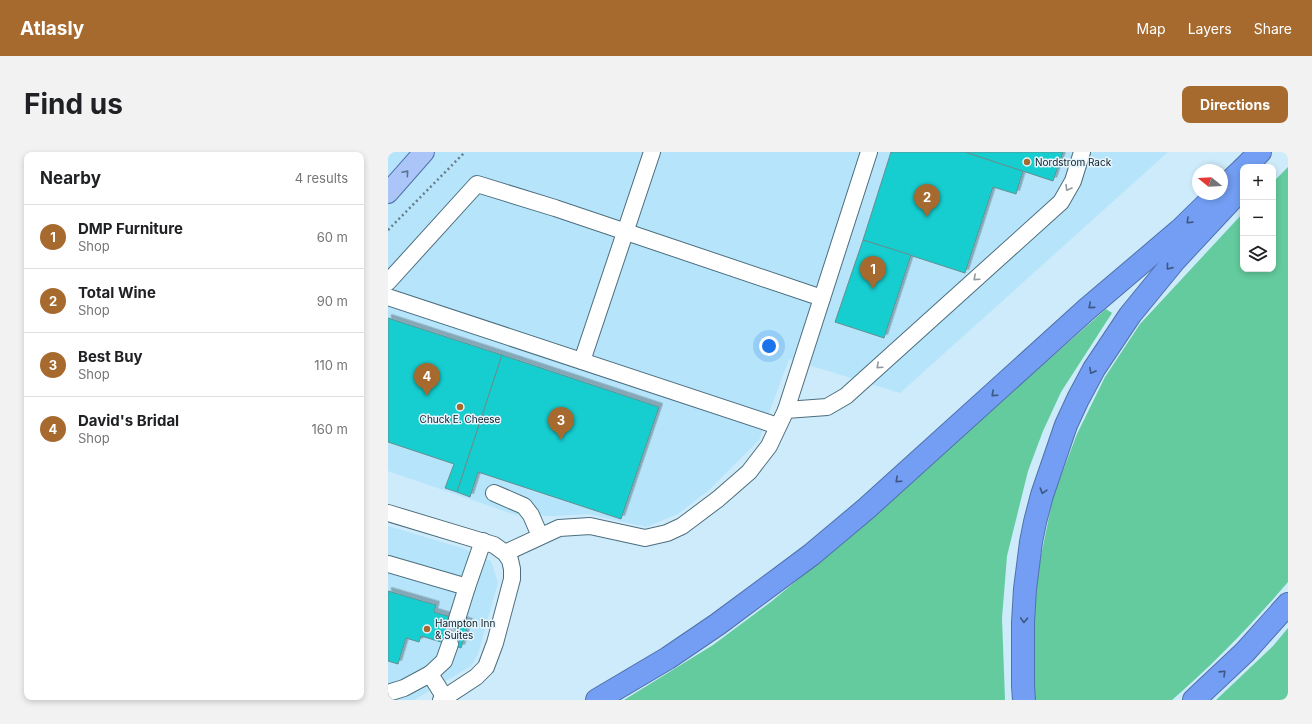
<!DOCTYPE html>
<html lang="en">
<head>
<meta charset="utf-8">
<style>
  :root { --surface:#fff; --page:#f2f2f2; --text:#202124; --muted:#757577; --line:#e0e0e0; --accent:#a76a2e }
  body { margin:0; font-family:Inter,sans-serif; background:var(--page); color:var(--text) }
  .controls { position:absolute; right:12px; top:12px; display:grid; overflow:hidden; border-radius:8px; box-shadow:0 2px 6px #0003 }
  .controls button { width:36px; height:36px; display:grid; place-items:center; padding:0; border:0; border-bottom:1px solid var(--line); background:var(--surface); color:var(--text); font:20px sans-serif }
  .compass { position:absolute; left:804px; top:12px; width:36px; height:36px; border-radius:50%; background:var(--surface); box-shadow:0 2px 6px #0003; rotate:288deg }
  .you { position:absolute; left:381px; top:194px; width:14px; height:14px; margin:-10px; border:3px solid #fff; border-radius:50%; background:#1a73e8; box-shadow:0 0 0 6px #1a73e833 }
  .badge { display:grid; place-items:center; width:26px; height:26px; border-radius:50%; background:var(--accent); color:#fff; font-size:13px; font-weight:700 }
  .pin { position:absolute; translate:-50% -33px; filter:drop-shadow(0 1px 2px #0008) }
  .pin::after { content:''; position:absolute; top:21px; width:14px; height:12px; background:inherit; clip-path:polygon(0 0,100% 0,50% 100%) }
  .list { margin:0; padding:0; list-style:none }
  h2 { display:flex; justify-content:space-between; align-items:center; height:52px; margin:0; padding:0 16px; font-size:17px }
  h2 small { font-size:13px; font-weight:400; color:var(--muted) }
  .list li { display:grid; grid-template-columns:26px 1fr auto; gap:12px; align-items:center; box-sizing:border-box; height:64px; padding:0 16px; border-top:1px solid var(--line) }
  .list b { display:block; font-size:15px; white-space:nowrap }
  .list p { margin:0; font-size:13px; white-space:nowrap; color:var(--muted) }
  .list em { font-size:13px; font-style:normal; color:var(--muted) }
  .icon { flex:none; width:22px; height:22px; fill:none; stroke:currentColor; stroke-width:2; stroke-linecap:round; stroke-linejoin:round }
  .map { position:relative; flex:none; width:900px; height:548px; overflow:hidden; border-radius:8px }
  header { display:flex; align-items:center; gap:24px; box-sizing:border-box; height:56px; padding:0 20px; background:var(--accent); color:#fff }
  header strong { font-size:19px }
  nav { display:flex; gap:22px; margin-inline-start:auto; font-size:14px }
  .intro { display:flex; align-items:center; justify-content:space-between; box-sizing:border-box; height:96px; padding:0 24px }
  h1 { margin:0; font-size:28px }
  .button { padding:10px 18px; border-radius:8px; background:var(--accent); color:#fff; font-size:14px; font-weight:700 }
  main { display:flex; gap:24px; padding:0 24px }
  aside { flex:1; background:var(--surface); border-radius:8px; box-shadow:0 2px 6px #0003 }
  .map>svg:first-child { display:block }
  .built { fill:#b6e4fa }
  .green { fill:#63cb9d }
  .building { fill:#16cdcf; stroke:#659090; filter:url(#shadow) }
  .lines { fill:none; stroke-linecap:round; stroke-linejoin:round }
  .minor-tunnel { stroke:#a7c2cf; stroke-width:16; stroke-dasharray:16 8; stroke-linecap:butt }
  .minor-casing { stroke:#4c6e7e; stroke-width:18 }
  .major-casing { stroke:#5071ab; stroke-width:22 }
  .highway-casing { stroke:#5071ab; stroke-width:24 }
  .path { stroke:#677c87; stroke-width:2.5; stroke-dasharray:2 3; stroke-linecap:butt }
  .minor { stroke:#fff; stroke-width:16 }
  .major { stroke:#abc5f8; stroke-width:20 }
  .highway { stroke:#739ef3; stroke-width:22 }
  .oneway { stroke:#5d718e }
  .oneway2 { stroke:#93999c }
  .oneway3 { stroke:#3c5781 }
  .poi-dot { fill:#a76a2e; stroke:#e7f6fe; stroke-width:1.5 }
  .labels { text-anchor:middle; stroke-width:3; stroke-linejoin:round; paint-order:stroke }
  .poi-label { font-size:10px; fill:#0f1d24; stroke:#e7f6fe; text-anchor:start }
</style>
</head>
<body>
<header>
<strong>Atlasly</strong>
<nav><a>Map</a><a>Layers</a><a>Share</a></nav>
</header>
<div class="intro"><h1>Find us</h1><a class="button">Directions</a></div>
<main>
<aside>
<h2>Nearby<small>4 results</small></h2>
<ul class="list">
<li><span class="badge">1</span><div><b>DMP Furniture</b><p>Shop</p></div><em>60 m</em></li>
<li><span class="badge">2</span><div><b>Total Wine</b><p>Shop</p></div><em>90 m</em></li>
<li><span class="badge">3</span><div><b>Best Buy</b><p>Shop</p></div><em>110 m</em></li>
<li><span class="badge">4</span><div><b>David's Bridal</b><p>Shop</p></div><em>160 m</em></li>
</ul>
</aside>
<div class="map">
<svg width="900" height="548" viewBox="0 0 900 548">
  <defs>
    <filter id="shadow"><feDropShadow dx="3.5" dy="-3.5" stdDeviation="0" flood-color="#0004"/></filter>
  </defs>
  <rect width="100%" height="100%" fill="#cdebfa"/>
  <g class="built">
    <polygon points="0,0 780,0 512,241 401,207 371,288 321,338 290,362 258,375 200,362 167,364 128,363 0,319"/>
    <polygon points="0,374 74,396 103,409 110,431 90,502 83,514 26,548 0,548"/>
  </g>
  <g class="green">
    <path d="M900,15V430C864,472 826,512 784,548H645L643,493L651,414L665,345L689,282L717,225L752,172L855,61V117H885V30Z"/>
    <polygon points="718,157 724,161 673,240 655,279 640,319 619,404 614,466 617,548 236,548 325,493 384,449 483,367 553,303"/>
    <polygon points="900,476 900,548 828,548 885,494"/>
  </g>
  <g class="building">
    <polygon points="503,0 577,0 635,19 628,42 605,35 577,121 475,88"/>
    <polygon points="577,0 675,0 665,29"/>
    <polygon points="475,88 523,103 496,186 447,170"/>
    <polygon points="0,166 114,203 69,340 57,336 66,312 0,290"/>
    <polygon points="114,203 271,255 233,367 90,320 82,345 69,340"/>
    <polygon points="0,439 48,453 46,460 81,470 73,496 33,484 31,490 18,486 10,512 0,509"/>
  </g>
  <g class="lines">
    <polyline class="minor-tunnel" points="62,492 69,467"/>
    <defs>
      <g id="minor">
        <polyline points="0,130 89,32 167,56 434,146"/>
        <polyline points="0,145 390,274"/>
        <polyline points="194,209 264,0"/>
        <polyline points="398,258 439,255 458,244 673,50 685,29 694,0"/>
        <polyline points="106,341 136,354 143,363 152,384"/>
        <polyline points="0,361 106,393 117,401 122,408 124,417 124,427 107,491 98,515 88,525 53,548"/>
        <polyline points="117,401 171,376 202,374 257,386 279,381 294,374 330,347 361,320 381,294 398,258 481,0"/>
        <polyline points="0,412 79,435 69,467"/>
        <polyline points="79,435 95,389"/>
        <polyline points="42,522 56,509 62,492"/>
        <polyline points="0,541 16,536 42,522 57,546"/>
      </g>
      <polyline id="major" points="0,41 36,0"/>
      <g id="highway">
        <polyline points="857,15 872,0"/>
        <polyline points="834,37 855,17"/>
        <polyline points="209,548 280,506 330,472 423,403 479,356 699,157 792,78 829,42"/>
        <polyline points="636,548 635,534 635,470 637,437 643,390 647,370 654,343 678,273 690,247 706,217 742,163 787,108 855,35"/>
        <polyline points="806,548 857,500 900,452"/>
      </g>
    </defs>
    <use href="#minor" class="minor-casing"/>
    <use href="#major" class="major-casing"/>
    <use href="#highway" class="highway-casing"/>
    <polyline class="path" points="0,78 77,0"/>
    <use href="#minor" class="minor"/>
    <use href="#major" class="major"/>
    <use href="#highway" class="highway"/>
  </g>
  <defs><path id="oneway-chevron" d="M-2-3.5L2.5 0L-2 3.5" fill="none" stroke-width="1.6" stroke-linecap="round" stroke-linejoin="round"/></defs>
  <use class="oneway" href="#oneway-chevron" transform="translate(18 21) rotate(-49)"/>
  <g class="oneway2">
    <use href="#oneway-chevron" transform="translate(680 36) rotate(121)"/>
    <use href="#oneway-chevron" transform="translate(588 126) rotate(138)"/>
    <use href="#oneway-chevron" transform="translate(491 214) rotate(138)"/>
  </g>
  <g class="oneway3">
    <use href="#oneway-chevron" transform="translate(801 69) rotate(136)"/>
    <use href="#oneway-chevron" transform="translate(781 115) rotate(129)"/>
    <use href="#oneway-chevron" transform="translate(703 154) rotate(139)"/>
    <use href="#oneway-chevron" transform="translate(704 219) rotate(119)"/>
    <use href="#oneway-chevron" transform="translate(606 242) rotate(138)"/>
    <use href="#oneway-chevron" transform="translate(510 328) rotate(138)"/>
    <use href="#oneway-chevron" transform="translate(655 339) rotate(107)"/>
    <use href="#oneway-chevron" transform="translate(636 468) rotate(92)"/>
    <use href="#oneway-chevron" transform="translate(835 521) rotate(-44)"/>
  </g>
  <g class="poi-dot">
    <circle cx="639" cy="10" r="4"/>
    <circle cx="72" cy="255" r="4"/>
    <circle cx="39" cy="477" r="4"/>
  </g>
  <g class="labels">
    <g class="poi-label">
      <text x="647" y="14">Nordstrom Rack</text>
      <text x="72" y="271" text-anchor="middle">Chuck E. Cheese</text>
      <text x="47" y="475">Hampton Inn<tspan x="47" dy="12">&amp; Suites</tspan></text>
    </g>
  </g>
</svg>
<div class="controls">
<button>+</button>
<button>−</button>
<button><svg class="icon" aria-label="layers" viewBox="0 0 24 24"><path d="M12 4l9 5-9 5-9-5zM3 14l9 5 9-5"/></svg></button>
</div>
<svg class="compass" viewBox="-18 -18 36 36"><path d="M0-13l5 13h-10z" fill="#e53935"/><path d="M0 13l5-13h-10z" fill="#757577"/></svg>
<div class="you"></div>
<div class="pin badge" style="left:485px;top:137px">1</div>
<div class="pin badge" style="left:539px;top:65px">2</div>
<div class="pin badge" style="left:173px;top:288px">3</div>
<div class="pin badge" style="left:39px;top:244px">4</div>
</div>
</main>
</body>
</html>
